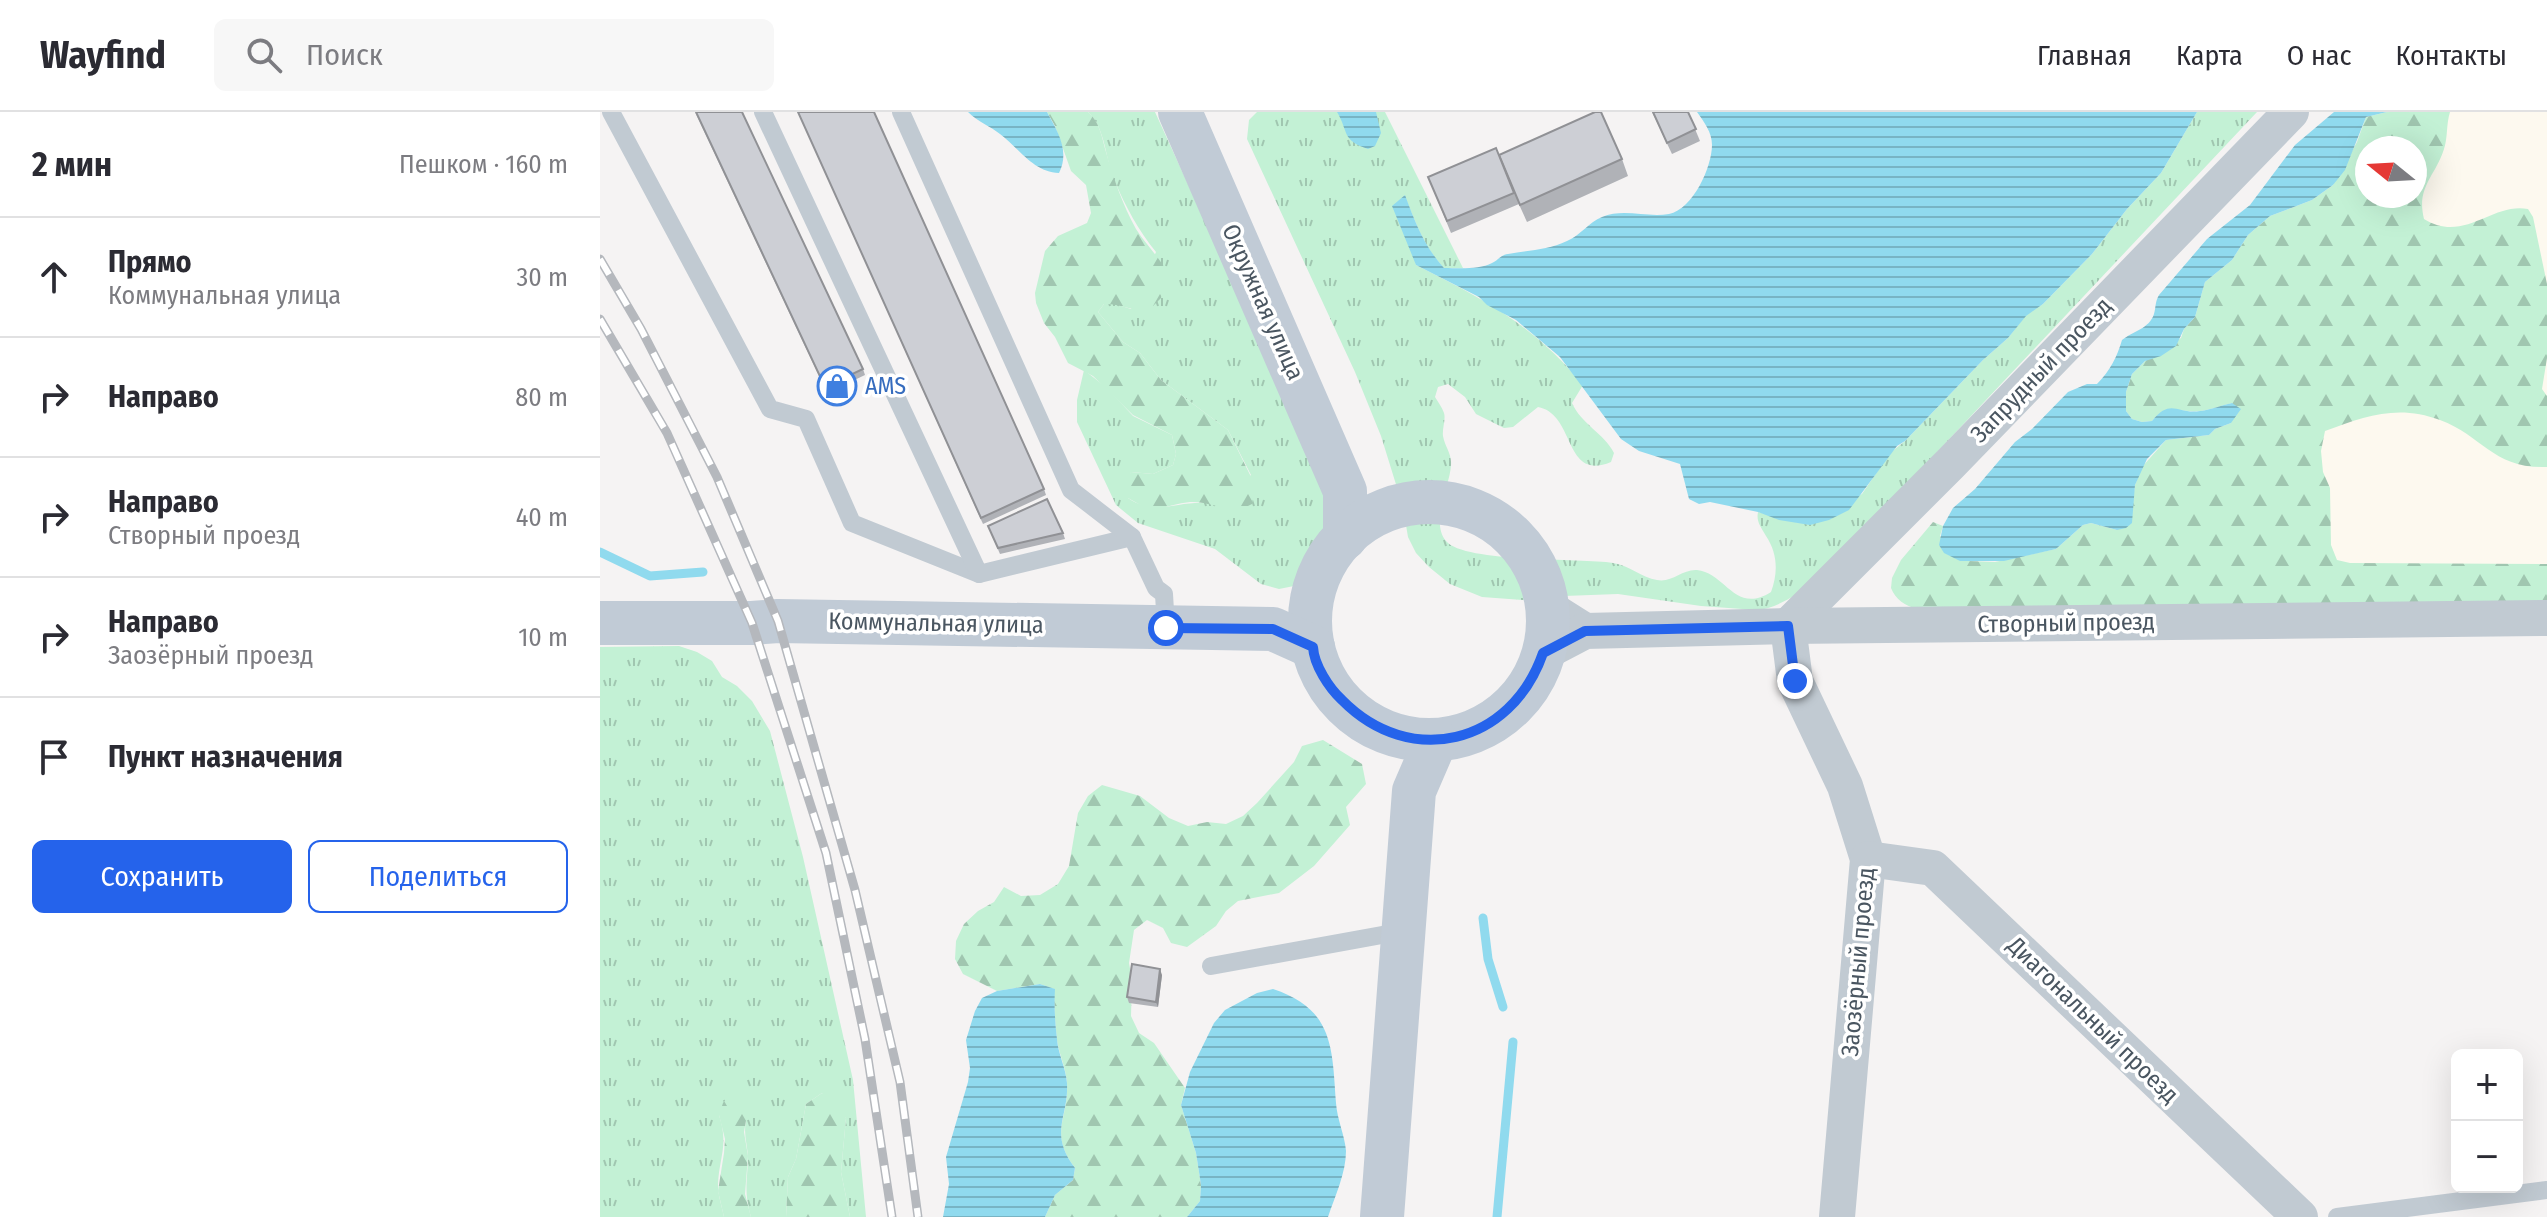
<!DOCTYPE html>
<html lang="ru">
<head>
<meta charset="utf-8">
<style>
  :root { --surface:#fff; --page:#f7f7f7; --text:#2b2b33; --muted:#7c7c81; --line:#e1e1e2; --accent:#2563eb }
  body { margin:0; font-family:"Fira Sans Condensed",sans-serif; background:var(--page); color:var(--text) }
  .controls { position:absolute; right:24px; bottom:24px; display:grid; overflow:hidden; border-radius:12px; box-shadow:0 8px 32px #0002 }
  .controls button { width:72px; height:72px; display:grid; place-items:center; padding:0; border:0; border-bottom:2px solid var(--line); background:var(--surface); color:var(--text); font:40px sans-serif }
  .compass { position:absolute; left:1755px; top:24px; width:72px; height:72px; border-radius:50%; background:var(--surface); box-shadow:0 8px 32px #0002; rotate:288deg }
  .stop { position:absolute; width:24px; height:24px; margin:-18px; border:6px solid #2563eb; border-radius:50%; background:#fff }
  .stop.end { background:#2563eb; border-color:#fff; box-shadow:0 2px 8px #0008 }
  .list { margin:0; padding:0; list-style:none }
  h2 { display:flex; justify-content:space-between; align-items:center; height:104px; margin:0; padding:0 32px; font-size:34px }
  h2 small { font-size:26px; font-weight:400; color:var(--muted) }
  .list li { display:grid; grid-template-columns:52px 1fr auto; gap:24px; align-items:center; box-sizing:border-box; height:120px; padding:0 32px; border-top:2px solid var(--line) }
  .list b { display:block; font-size:30px; white-space:nowrap }
  .list p { margin:0; font-size:26px; white-space:nowrap; color:var(--muted) }
  .list em { font-size:26px; font-style:normal; color:var(--muted) }
  .actions { display:flex; gap:16px; padding:24px 32px }
  .actions a { flex:1; padding:18px 0; border:2px solid var(--accent); border-radius:12px; text-align:center; font-size:28px; color:var(--accent) }
  .actions .main { background:var(--accent); color:#fff }
  .icon { flex:none; width:44px; height:44px; fill:none; stroke:currentColor; stroke-width:2; stroke-linecap:round; stroke-linejoin:round }
  .map { position:relative; flex:none; width:1947px; height:1105px; overflow:hidden }
  header { display:flex; align-items:center; gap:48px; box-sizing:border-box; height:112px; padding:0 40px; background:var(--surface); border-bottom:2px solid var(--line) }
  header strong { font-size:38px }
  nav { display:flex; gap:44px; margin-inline-start:auto; font-size:28px }
  .search { width:560px; height:72px; background:var(--page); display:flex; align-items:center; gap:20px; box-sizing:border-box; padding:0 28px; border-radius:12px; color:var(--muted); font-size:30px }
  main { display:flex }
  aside { flex:1; background:var(--surface) }
  .map>svg:first-child { display:block }
  .commercial { fill:#fdf9ef }
  .grass { fill:url(#grass-tufts) }
  .forest { fill:url(#forest-firs); fill-rule:evenodd }
  .water { fill:url(#water-rules) }
  .lines { fill:none; stroke-linecap:round; stroke-linejoin:round }
  .stream { stroke:#90daee; stroke-width:9 }
  .service { stroke:#c1cad2; stroke-width:18 }
  .minor { stroke:#c1cad2; stroke-width:36 }
  .secondary { stroke:#c1cbd6; stroke-width:44 }
  .rail-casing { stroke:#b5b8bd; stroke-width:9 }
  .rail { stroke:#fff; stroke-width:6; stroke-dasharray:18; stroke-linecap:butt }
  .wall { fill:#b0b2b7 }
  .shaded-wall { fill:#909195 }
  .building { fill:#cdcfd5; stroke:#909195; stroke-width:2 }
  .route { stroke:#2563eb; stroke-width:10 }
  .labels { text-anchor:middle; stroke-width:7; stroke-linejoin:round; paint-order:stroke }
  .street-label { font-size:24px; fill:#4a5661; stroke:#fff }
  .shop-label { font-size:24px; fill:#366cbe; stroke:#fff; text-anchor:start }
</style>
</head>
<body>
<header>
<strong>Wayfind</strong>
<div class="search"><svg class="icon" aria-label="search" viewBox="0 0 24 24"><circle cx="10" cy="10" r="6"/><path d="M15 15l6 6"/></svg>Поиск</div>
<nav><a>Главная</a><a>Карта</a><a>О нас</a><a>Контакты</a></nav>
</header>
<main>
<aside>
<h2>2 мин<small>Пешком · 160 m</small></h2>
<ul class="list">
<li><svg class="icon" aria-label="ahead" viewBox="0 0 24 24"><path d="M12 20V5M6 11l6-6 6 6"/></svg><div><b>Прямо</b><p>Коммунальная улица</p></div><em>30 m</em></li>
<li><svg class="icon" aria-label="right" viewBox="0 0 24 24"><path d="M7 20v-9h11M14 6l5 5-5 5"/></svg><div><b>Направо</b></div><em>80 m</em></li>
<li><svg class="icon" aria-label="right" viewBox="0 0 24 24"><path d="M7 20v-9h11M14 6l5 5-5 5"/></svg><div><b>Направо</b><p>Створный проезд</p></div><em>40 m</em></li>
<li><svg class="icon" aria-label="right" viewBox="0 0 24 24"><path d="M7 20v-9h11M14 6l5 5-5 5"/></svg><div><b>Направо</b><p>Заозёрный проезд</p></div><em>10 m</em></li>
<li><svg class="icon" aria-label="arrive" viewBox="0 0 24 24"><path d="M6 21V4h12l-3 4 3 4H6"/></svg><div><b>Пункт назначения</b></div></li>
</ul>
<div class="actions"><a class="main">Сохранить</a><a>Поделиться</a></div>
</aside>
<div class="map">
<svg width="1947" height="1105" viewBox="0 0 1947 1105">
  <defs>
    <pattern id="grass-tufts" width="24" height="20" patternUnits="userSpaceOnUse" patternTransform="scale(2)"><rect width="24" height="20" fill="#c3f1d5"/><path d="M3 7l-1-3M5 7V3M7 7l1-3M15 17l-1-3M17 17v-4M19 17l1-3" fill="none" stroke="#a0c6b0"/></pattern>
    <pattern id="forest-firs" width="22" height="20" patternUnits="userSpaceOnUse" patternTransform="scale(2)"><rect width="22" height="20" fill="#c3f1d5"/><path d="M5 1l3.5 6h-7zM16 11l3.5 6h-7z" fill="#a0c6b0"/></pattern>
    <pattern id="water-rules" width="6" height="5" patternUnits="userSpaceOnUse" patternTransform="scale(2)"><rect width="6" height="5" fill="#90daee"/><path d="M0 2.5h6" fill="none" stroke="#78b4c4"/></pattern>
  </defs>
  <rect width="100%" height="100%" fill="#f5f3f3"/>
  <polygon class="commercial" points="1826,0 1947,0 1947,471 1694,469 1767,84 1815,84 1815,36"/>
  <g class="grass">
    <path d="M488,0H555L724,370L732,426L726,444L711,467L704,472L679,477L661,472L615,437L538,411L516,393L477,310V288L484,258L507,276L533,304L572,323L576,342L573,353L553,362L531,360L528,386C559,407 583,384 619,393L651,363L628,318L561,268L540,241L523,230L498,200L504,192L512,191L531,197L556,140C538,118 526,95 515,70C505,48 506,16 488,0Z"/>
    <path d="M657,0H785L863,156H844C823,134 816,110 804,83L816,153C885,188 933,212 983,273L972,291C981,312 1004,321 1014,341L1011,350C963,370 976,302 938,295L913,315L904,316L876,302L865,285L848,272L838,275L835,285C838,290 842,295 844,301C846,307 842,317 843,324C845,335 852,342 851,353C850,374 830,410 846,429C864,451 981,446 1013,451C1029,453 1042,466 1057,468C1072,471 1082,457 1097,458C1126,461 1135,503 1171,480C1178,461 1178,442 1166,424C1161,415 1156,410 1158,400L1199,411L1262,382L1290,341L1305,329L1383,248L1408,226L1426,203L1443,192L1492,142L1527,97L1561,61L1597,0H1657L1213,472C1196,482 1177,497 1156,498L1101,494L1018,482L964,484L938,489L882,485L850,472L829,455L816,441L808,425L803,395L781,324L755,260L647,27L649,8Z"/>
    <path d="M79,534L97,540L112,549L122,565L137,574L152,589L170,619L203,745L253,968L266,1105H250L241,1060L246,1006L222,981L206,992L196,1047L188,1065L186,1105H151C144,1081 147,1071 148,1047C148,1034 143,1023 146,1009L119,1003C129,1034 119,1045 118,1073C118,1084 122,1094 124,1105H0V535Z"/>
  </g>
  <g class="forest">
    <path d="M447,0H488C500,10 502,26 506,40C513,65 523,94 536,117C545,131 557,143 566,158L561,186L549,198C533,200 519,191 504,192L498,200L523,230L540,241L561,268L628,318L655,373L652,392C631,404 613,389 590,390C577,391 564,396 551,399L528,386L523,378L531,360L553,362L573,353L576,342L572,323L533,303L493,264L468,251L455,225L444,211L436,191L435,181L445,139L458,124L487,111L491,101L486,73L471,59L455,14Z"/>
    <path d="M1787,0H1850C1846,13 1848,25 1844,37C1835,65 1816,75 1824,107C1864,132 1892,90 1928,97L1933,105L1947,172V246L1942,277L1947,284V355C1893,357 1883,324 1840,308C1798,292 1765,304 1725,319L1721,339L1723,360L1730,376L1731,433L1737,448L1750,451L1947,452V491L1317,497C1304,493 1296,488 1291,476L1292,466L1301,448L1333,410L1343,414L1340,424L1369,449L1395,450L1456,437L1483,413L1491,411L1517,418L1531,401L1535,373L1542,355L1566,328L1609,323L1615,317L1631,311L1632,291C1622,293 1611,298 1600,299C1581,302 1568,289 1552,309L1542,310L1532,307L1526,299V280L1532,262L1545,249L1581,226L1584,217L1595,205L1605,170L1632,148L1648,123L1670,104L1712,88L1733,73L1757,30L1766,5ZM1767,36H1815V84H1767Z"/>
    <path d="M723,628L762,652L766,672L746,695L750,713L714,754L679,781L638,789L626,799L616,814L587,835L571,831L563,816L547,808L534,818L529,851L532,868L531,904L539,921L554,931L585,976L581,993L596,1041L601,1073L600,1089L587,1105H445L455,1083L473,1068L475,1056C448,1020 469,1007 467,971C466,956 459,942 457,928C455,911 454,893 454,877L440,872L397,879L363,862L355,847L356,829L364,812L378,799L394,790L404,775L421,784L440,783L458,772L469,754L478,701L488,684L502,673L540,684L569,706L588,714L607,710L626,712L643,704L657,691L694,650L702,634Z"/>
    <polygon points="131,981 144,984 148,997 144,1020 148,1044 145,1082 151,1105 124,1105 118,1079 124,1041 125,1027 119,1003 123,991"/>
    <polygon points="222,981 239,990 246,1006 241,1060 250,1105 186,1105 188,1065 196,1047 206,992"/>
  </g>
  <g class="water">
    <path d="M368,0H447C458,20 470,39 459,61C433,60 419,36 400,22C390,14 378,10 368,0Z"/>
    <path d="M737,0H776L781,21L775,34L768,37C741,28 749,20 737,0Z"/>
    <path d="M1097,0H1597L1561,61L1527,97L1492,142L1443,192L1426,204L1408,226L1383,248L1305,329L1297,334L1249,398L1229,408L1210,413L1179,408L1158,400L1110,390L1099,392L1089,387L1080,352L1039,339L1021,327L960,245L916,208L887,193L879,185L816,153L792,94L805,83C815,110 824,134 844,156C858,156 879,158 892,151C899,148 900,143 908,142C929,138 948,138 967,129C981,123 989,110 1002,105C1024,96 1047,106 1069,102C1093,97 1112,55 1112,33C1112,20 1104,10 1097,0Z"/>
    <path d="M1734,0H1787L1766,5L1745,58L1733,73L1712,88L1670,104L1648,123L1632,148L1605,170L1595,205L1584,217L1576,234L1561,244L1545,249L1532,262L1526,280V299L1532,307L1542,310L1552,309C1571,285 1578,303 1600,299C1611,298 1621,293 1632,291L1641,297L1631,311L1615,317L1609,323L1566,328L1547,347L1535,373L1532,411L1526,416L1517,418L1491,411L1483,413L1456,437L1404,449H1360L1344,441L1339,433L1343,414L1353,396L1375,377L1415,330L1432,317L1468,280L1487,272H1497C1510,259 1517,245 1522,228C1533,219 1549,217 1554,202C1556,194 1555,190 1559,183L1607,127L1650,93L1695,33Z"/>
    <path d="M440,872L455,877C454,893 455,911 457,927C458,942 466,956 467,971C469,1006 448,1020 475,1056L473,1068L455,1083L445,1105H343L349,1072L346,1045L368,970L370,956L366,928L375,899L382,886L397,879Z"/>
    <path d="M673,877C734,897 732,936 736,991C737,1007 745,1024 746,1039C746,1061 735,1084 728,1105H587L600,1089L601,1073L596,1041L581,993L590,960L614,911L625,898L657,881Z"/>
  </g>
  <g class="lines">
    <g class="stream">
      <polyline points="0,440 50,464 103,460"/>
      <polyline points="883,806 888,847 903,895"/>
      <polyline points="897,1105 913,930"/>
    </g>
    <g class="service">
      <polyline points="11,0 170,297 206,307 252,411 379,462"/>
      <polyline points="163,0 379,462 532,425"/>
      <polyline points="301,0 471,378 532,425 556,476 564,482 566,516"/>
      <polyline points="611,854 804,819"/>
      <polyline points="1737,1105 1947,1078"/>
    </g>
    <g class="minor">
      <polyline points="947,495 985,519"/>
      <polyline points="1188,514 1350,352 1691,0"/>
      <polyline points="1188,514 1195,569 1245,674 1268,747 1237,1105"/>
      <polyline points="943,541 985,519 1188,514 1947,506"/>
      <polyline points="1268,747 1333,756 1700,1105"/>
    </g>
    <g class="secondary">
      <polyline points="580,0 745,379 745,426"/>
      <circle cx="829" cy="509" r="119"/>
      <polyline points="0,511 152,511 178,509 673,517 713,535"/>
      <polyline points="782,1105 814,679 836,628"/>
    </g>
    <defs>
      <g id="rail">
        <polyline points="0,147 41,217 117,365 178,509 255,778 300,970 318,1105"/>
        <polyline points="0,207 67,321 152,511 226,741 265,927 292,1105"/>
      </g>
    </defs>
    <use href="#rail" class="rail-casing"/>
    <use href="#rail" class="rail"/>
  </g>
  <g class="wall">
    <polygon points="95,0 263,257 265,263 227,281"/>
    <polygon points="198,0 444,377 446,383 383,412"/>
    <polygon points="1052,0 1088,0 1100,29 1072,42"/>
    <polygon points="1022,47 1028,64 927,110 917,88 919,92 851,121 828,65"/>
    <polygon points="388,414 463,421 465,427 400,442"/>
    <polygon points="562,863 558,895 529,891 527,885"/>
  </g>
  <polygon class="shaded-wall" points="560,857 562,863 558,895 556,890"/>
  <g class="building">
    <polygon points="96,0 142,0 263,257 225,275"/>
    <polygon points="198,0 274,0 444,377 381,406"/>
    <polygon points="995,0 1001,0 1022,47 920,93 899,43"/>
    <polygon points="1053,0 1088,0 1096,17 1067,31"/>
    <polygon points="896,36 914,81 847,109 828,65"/>
    <polygon points="447,387 463,421 398,436 388,414"/>
    <polygon points="532,852 560,857 556,890 527,885"/>
  </g>
  <g class="lines">
    <path class="route" d="M566,516L673,517L713,535C714,553 729,576 742,588C810,657 911,633 943,541L985,519L1188,514L1195,569"/>
  </g>
  <defs>
    <symbol id="shop-ring" viewBox="-11 -11 22 22"><circle r="9.5" fill="#fff" stroke="#3f7fe0" stroke-width="1.5"/><path d="M-5-2.5h2.3a2.7 3.5 0 0 1 5.4 0H5L5.5 6h-11ZM-1.5-2.5h3a1.5 2.3 0 0 0-3 0Z" fill="#3f7fe0"/></symbol>
  </defs>
  <g fill-rule="evenodd">
    <use href="#shop-ring" x="215" y="252" width="44" height="44"/>
  </g>
  <g class="labels">
    <g class="street-label">
      <text transform="translate(663 190) rotate(66)" y="8">Окружная улица</text>
      <text transform="translate(1441 258) rotate(-46)" y="8">Запрудный проезд</text>
      <text transform="translate(336 511) rotate(1)" y="8">Коммунальная улица</text>
      <text transform="translate(1466 511) rotate(-1)" y="8">Створный проезд</text>
      <text transform="translate(1258 850) rotate(-85)" y="8">Заозёрный проезд</text>
      <text transform="translate(1493 908) rotate(44)" y="8">Диагональный проезд</text>
    </g>
    <g class="shop-label">
      <text x="265" y="282">AMS</text>
    </g>
  </g>
</svg>
<div class="controls">
<button>+</button>
<button>−</button>
</div>
<svg class="compass" viewBox="-18 -18 36 36"><path d="M0-13l5 13h-10z" fill="#e53935"/><path d="M0 13l5-13h-10z" fill="#7c7c81"/></svg>
<div class="stop" style="left:566px;top:516px"></div>
<div class="stop end" style="left:1195px;top:569px"></div>
</div>
</main>
</body>
</html>
